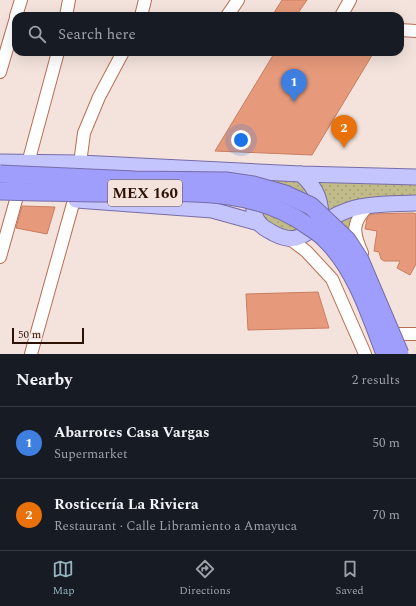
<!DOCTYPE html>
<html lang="en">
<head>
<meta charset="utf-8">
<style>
  :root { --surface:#171b24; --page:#20242c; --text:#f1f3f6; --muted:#9ea1a6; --line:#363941; --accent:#96b4bf }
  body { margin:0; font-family:Spectral,serif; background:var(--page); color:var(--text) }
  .scale { position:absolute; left:12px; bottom:10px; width:72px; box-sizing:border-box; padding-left:4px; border:2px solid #2d1105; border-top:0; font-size:11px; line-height:14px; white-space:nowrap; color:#2d1105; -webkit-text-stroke:3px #f4e3dc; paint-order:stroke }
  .you { position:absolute; left:241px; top:140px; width:14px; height:14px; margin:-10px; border:3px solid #fff; border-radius:50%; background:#1a73e8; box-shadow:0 0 0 6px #1a73e833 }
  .badge { display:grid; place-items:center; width:26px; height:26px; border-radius:50%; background:var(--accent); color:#fff; font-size:13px; font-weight:700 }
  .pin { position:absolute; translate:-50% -33px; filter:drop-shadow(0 1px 2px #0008) }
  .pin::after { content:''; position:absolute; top:21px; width:14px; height:12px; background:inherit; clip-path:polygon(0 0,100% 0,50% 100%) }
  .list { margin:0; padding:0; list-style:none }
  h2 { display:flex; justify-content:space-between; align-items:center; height:52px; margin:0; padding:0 16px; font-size:17px }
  h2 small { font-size:13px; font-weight:400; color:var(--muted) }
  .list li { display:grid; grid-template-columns:26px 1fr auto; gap:12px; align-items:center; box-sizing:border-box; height:72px; padding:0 16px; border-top:1px solid var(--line) }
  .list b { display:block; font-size:15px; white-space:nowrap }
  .list p { margin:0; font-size:13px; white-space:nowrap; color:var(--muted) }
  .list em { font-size:13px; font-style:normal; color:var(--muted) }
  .icon { flex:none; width:22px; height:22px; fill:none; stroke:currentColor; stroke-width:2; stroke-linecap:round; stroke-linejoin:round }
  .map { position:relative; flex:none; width:416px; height:354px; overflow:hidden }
  .search { position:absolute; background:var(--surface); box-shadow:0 4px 16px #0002; left:12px; right:12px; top:12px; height:44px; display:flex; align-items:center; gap:10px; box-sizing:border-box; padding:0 14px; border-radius:12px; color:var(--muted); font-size:15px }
  .sheet { height:196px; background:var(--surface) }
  nav { display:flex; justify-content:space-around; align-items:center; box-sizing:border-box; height:56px; border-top:1px solid var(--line); background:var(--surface); font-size:11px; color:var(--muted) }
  nav a { display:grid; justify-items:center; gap:2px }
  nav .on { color:var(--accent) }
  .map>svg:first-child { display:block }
  .grass { fill:url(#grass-dots) }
  .building { fill:#e69a7b; stroke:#c87e60 }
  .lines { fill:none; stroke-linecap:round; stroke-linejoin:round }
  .minor-casing { stroke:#b86f52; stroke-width:14 }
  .major-casing { stroke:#776da6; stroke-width:17 }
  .minor { stroke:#fff; stroke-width:12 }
  .major { stroke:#c5c5fe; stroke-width:15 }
  .highway-bridge-casing { stroke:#776da6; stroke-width:19; stroke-linecap:butt }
  .highway-bridge { stroke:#9f9efd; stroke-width:17 }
  .labels { text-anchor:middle; stroke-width:3; stroke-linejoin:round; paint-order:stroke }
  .shield { fill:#f4e3dc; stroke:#695046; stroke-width:1 }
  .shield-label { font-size:15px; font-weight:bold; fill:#2d1105 }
</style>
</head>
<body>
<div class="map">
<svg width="416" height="354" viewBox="0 0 416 354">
  <defs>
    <pattern id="grass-dots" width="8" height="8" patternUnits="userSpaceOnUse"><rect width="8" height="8" fill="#c0bb89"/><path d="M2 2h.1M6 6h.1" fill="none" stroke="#a5a075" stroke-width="1.8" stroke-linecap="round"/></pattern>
  </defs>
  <rect width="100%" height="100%" fill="#f4e3dc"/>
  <polygon class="grass" points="274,177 416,177 416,203 381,204 359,215 360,260 307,235 265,229 256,196 267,182"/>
  <g class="building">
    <polygon points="282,0 307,0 296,16 272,16"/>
    <polygon points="275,52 374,52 312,155 215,151"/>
    <polygon points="22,206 55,207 47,234 16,228"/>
    <polygon points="413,213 416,214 416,264 410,275 397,268 400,261 384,261 381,259 379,252 374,251 377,231 365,229 367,219 371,214"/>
    <polygon points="318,292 329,328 248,330 246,294"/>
  </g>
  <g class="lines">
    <defs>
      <g id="minor">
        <polyline points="16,16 21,0"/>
        <polyline points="66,16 69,0"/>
        <polyline points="141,16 145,0"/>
        <polyline points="227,16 238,0"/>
        <polyline points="341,16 350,0"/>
        <polyline points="400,30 416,31"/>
        <polyline points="0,72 16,18"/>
        <polyline points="28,163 58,52"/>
        <polyline points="80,163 84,133 99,97 123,52"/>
        <polyline points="290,239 306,251 332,279 365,354"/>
        <path d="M362,253C352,231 352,222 369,205"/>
        <polyline points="0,257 16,200"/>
        <polyline points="399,334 416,334"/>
        <polyline points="31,354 74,200"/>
      </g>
      <g id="major">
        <polyline points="0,162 80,163 301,174 416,177"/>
        <path d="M301,174C316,187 323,202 320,222"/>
        <path d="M260,190C253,202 251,214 260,224C264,229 270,231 275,234C297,245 304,234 322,223C332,217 343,211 355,208C375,203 396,204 416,203"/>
        <polyline points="76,200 212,210 259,223"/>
      </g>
    </defs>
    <use href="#minor" class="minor-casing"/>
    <use href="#major" class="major-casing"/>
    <use href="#minor" class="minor"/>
    <use href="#major" class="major"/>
    <defs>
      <g id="highway-bridge">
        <polyline points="0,174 135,180 226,181 253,185 285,194 311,206 347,240 360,260 400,354"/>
        <path d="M0,191C39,192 79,193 118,193C184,193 253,186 308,226C314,230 321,234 325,239C356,269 370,315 385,354"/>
      </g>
    </defs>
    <use href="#highway-bridge" class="highway-bridge-casing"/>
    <use href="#highway-bridge" class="highway-bridge"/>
  </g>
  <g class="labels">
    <rect class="shield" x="108" y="180" width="74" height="26" rx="3"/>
    <g class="shield-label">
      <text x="145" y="198">MEX 160</text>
    </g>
  </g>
</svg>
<div class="scale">50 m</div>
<div class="you"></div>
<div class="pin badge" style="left:294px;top:102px;background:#3f7fe0">1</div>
<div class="pin badge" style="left:344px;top:148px;background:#e8710a">2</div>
<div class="search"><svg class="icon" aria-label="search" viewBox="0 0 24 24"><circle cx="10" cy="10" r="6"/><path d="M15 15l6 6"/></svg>Search here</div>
</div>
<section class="sheet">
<h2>Nearby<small>2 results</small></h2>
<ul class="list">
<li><span class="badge" style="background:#3f7fe0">1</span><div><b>Abarrotes Casa Vargas</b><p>Supermarket</p></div><em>50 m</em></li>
<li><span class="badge" style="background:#e8710a">2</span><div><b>Rosticería La Riviera</b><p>Restaurant · Calle Libramiento a Amayuca</p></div><em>70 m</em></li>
</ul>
</section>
<nav>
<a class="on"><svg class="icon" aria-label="map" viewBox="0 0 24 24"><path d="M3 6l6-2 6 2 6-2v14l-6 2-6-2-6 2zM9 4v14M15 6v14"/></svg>Map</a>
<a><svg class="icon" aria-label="directions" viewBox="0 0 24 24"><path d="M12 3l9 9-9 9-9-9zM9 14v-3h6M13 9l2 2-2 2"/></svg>Directions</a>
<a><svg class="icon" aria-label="saved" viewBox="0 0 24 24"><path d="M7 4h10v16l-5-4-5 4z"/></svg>Saved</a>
</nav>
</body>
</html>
